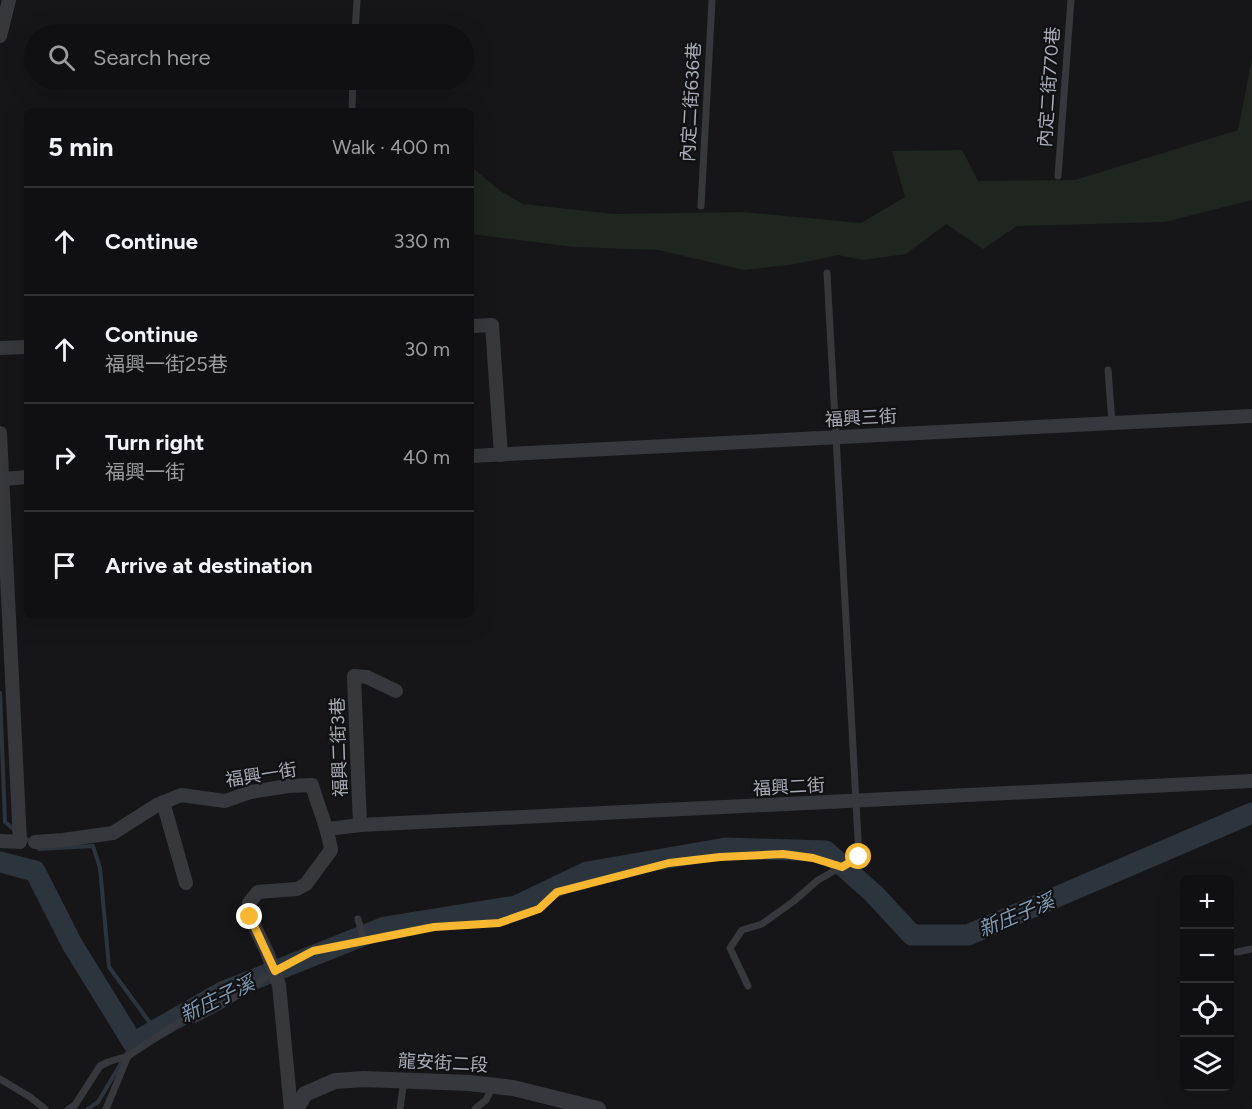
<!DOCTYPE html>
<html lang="en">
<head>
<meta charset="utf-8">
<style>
  :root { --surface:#101012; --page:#1e1e20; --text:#f1f3f6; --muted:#9c9d9f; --line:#303032 }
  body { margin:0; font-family:Figtree,"Noto Sans TC",sans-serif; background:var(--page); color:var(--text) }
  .controls { position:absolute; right:18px; bottom:18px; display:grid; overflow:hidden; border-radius:9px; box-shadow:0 6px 24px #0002 }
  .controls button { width:54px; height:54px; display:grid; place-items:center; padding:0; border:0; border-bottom:2px solid var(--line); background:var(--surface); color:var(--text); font:30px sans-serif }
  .stop { position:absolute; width:18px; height:18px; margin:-14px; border:4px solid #f7b730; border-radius:50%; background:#fff }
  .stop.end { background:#f7b730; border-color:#fff; box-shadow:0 2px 6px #0008 }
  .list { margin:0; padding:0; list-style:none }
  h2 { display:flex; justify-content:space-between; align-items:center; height:78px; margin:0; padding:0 24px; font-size:26px }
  h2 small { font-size:20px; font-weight:400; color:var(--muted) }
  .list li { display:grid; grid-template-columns:39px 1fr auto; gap:18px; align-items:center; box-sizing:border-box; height:108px; padding:0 24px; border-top:2px solid var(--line) }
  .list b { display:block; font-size:22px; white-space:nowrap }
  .list p { margin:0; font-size:20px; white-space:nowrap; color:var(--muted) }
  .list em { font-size:20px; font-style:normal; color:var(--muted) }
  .icon { flex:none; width:33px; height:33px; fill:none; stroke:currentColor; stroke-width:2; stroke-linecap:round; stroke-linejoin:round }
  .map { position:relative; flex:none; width:1252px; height:1109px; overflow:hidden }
  .search { position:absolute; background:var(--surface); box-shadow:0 6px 24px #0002; left:24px; top:24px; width:450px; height:66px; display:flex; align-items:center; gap:15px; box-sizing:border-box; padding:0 21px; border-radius:33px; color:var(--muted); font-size:22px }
  .panel { position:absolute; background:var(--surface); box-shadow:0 6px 24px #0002; left:24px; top:108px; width:450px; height:510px; border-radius:9px }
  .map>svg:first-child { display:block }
  .green { fill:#1e261f }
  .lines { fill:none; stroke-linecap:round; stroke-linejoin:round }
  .stream { stroke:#2c353d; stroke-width:4 }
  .river { stroke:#2c353d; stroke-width:21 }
  .service { stroke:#37383d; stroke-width:7 }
  .minor { stroke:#37383d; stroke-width:14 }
  .tertiary { stroke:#37383d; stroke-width:16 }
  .route { stroke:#f7b730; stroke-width:8 }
  .labels { text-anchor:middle; stroke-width:4.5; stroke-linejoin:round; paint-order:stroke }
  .street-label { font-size:18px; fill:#a8adb9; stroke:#111113 }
  .water-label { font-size:20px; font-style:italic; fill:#7e9ab4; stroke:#111113 }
</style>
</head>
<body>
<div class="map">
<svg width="1252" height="1109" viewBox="0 0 1252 1109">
  <rect width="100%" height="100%" fill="#161618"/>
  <polygon class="green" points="1252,59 1252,200 1165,222 1017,226 983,249 946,224 906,254 863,260 838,255 796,264 744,270 658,250 575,247 471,234 471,167 502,192 523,204 613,214 744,212 861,223 905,197 892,151 962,150 978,181 1075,180 1238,130"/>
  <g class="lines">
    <g class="stream">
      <polyline points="0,693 5,822 16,831"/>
      <polyline points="24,837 39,849 93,846 100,868 109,967 156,1031"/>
      <polyline points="88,1109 98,1102 133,1043"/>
    </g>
    <polyline class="river" points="0,862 35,871 72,944 133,1043 222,992 385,927 516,906 587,872 726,848 826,851 874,894 912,935 968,935 1252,813"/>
    <g class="service">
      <polyline points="355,34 357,0"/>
      <polyline points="352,111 353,80"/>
      <polyline points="1058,176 1071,0"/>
      <polyline points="701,206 712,0"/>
      <polyline points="1108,370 1112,423"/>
      <polyline points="358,919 364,941"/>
      <polyline points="1237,952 1252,949"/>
      <polyline points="748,986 730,948 742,930 762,924 794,901 818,880 859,857 827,273"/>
      <polyline points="0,1079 30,1097 45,1109"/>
      <polyline points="69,1109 75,1105 100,1066 108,1062 128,1056 184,1019 196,1019 224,1004 275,971 313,951 433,927 499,923 539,909 557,892 669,863 720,857 783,854 813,858 842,867"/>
      <polyline points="106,1109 128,1056"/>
      <polyline points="400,1109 404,1080"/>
      <polyline points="475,1109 486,1100 492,1088"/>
    </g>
    <g class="minor">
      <polyline points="0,36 9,0"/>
      <polyline points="471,326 492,325 501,455"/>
      <polyline points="0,348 27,347"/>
      <polyline points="0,433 20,842 0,841"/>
      <polyline points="471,456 1252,416"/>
      <polyline points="3,479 27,477"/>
      <polyline points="163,802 186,883"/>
      <polyline points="360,825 354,676 367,677 396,691"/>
      <polyline points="328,829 360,825 1252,781"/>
      <path d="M35,842L63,840L113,833L157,805L181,795L225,801L251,792L288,786L312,785C318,807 328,827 331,850L306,884L297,889L258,892L249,903L250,917L267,952L279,985L291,1109"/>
    </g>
    <polyline class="tertiary" points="296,1109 305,1094 335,1081 364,1079 469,1083 513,1088 598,1109"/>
  </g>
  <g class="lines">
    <polyline class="route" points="250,917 275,971 313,951 434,927 499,923 539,909 557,892 669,863 720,857 783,854 813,858 842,867 859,857"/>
  </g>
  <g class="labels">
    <g class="street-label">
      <text transform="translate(1049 87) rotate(-86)" y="6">內定二街770巷</text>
      <text transform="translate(691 102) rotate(-87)" y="6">內定二街636巷</text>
      <text transform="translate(861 418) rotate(-3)" y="6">福興三街</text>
      <text transform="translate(339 747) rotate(-92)" y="6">福興二街3巷</text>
      <text transform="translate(261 775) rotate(-9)" y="6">福興一街</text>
      <text transform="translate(789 787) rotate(-3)" y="6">福興二街</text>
      <text transform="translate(443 1063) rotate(3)" y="6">龍安街二段</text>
    </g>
    <g class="water-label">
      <text transform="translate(1016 915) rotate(-23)" y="7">新庄子溪</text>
      <text transform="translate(217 999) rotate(-26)" y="7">新庄子溪</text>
    </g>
  </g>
</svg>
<div class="controls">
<button>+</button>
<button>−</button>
<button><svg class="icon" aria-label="locate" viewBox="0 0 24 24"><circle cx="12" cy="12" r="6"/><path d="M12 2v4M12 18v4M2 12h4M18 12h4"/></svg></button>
<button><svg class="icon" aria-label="layers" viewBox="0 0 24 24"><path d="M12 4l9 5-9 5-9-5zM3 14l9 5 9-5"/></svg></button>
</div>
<div class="stop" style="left:859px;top:857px"></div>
<div class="stop end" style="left:250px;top:917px"></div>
<div class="search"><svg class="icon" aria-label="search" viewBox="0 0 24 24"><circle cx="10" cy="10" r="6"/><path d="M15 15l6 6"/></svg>Search here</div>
<section class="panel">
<h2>5 min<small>Walk · 400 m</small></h2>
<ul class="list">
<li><svg class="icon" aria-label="ahead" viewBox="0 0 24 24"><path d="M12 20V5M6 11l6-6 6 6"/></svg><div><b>Continue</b></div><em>330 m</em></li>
<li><svg class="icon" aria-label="ahead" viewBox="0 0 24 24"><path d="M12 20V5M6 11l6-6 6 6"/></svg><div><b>Continue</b><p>福興一街25巷</p></div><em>30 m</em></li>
<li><svg class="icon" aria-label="right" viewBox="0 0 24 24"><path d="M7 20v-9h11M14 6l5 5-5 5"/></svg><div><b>Turn right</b><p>福興一街</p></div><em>40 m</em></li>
<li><svg class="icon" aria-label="arrive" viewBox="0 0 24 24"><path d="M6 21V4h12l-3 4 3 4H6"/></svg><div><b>Arrive at destination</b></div></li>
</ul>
</section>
</div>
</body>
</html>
